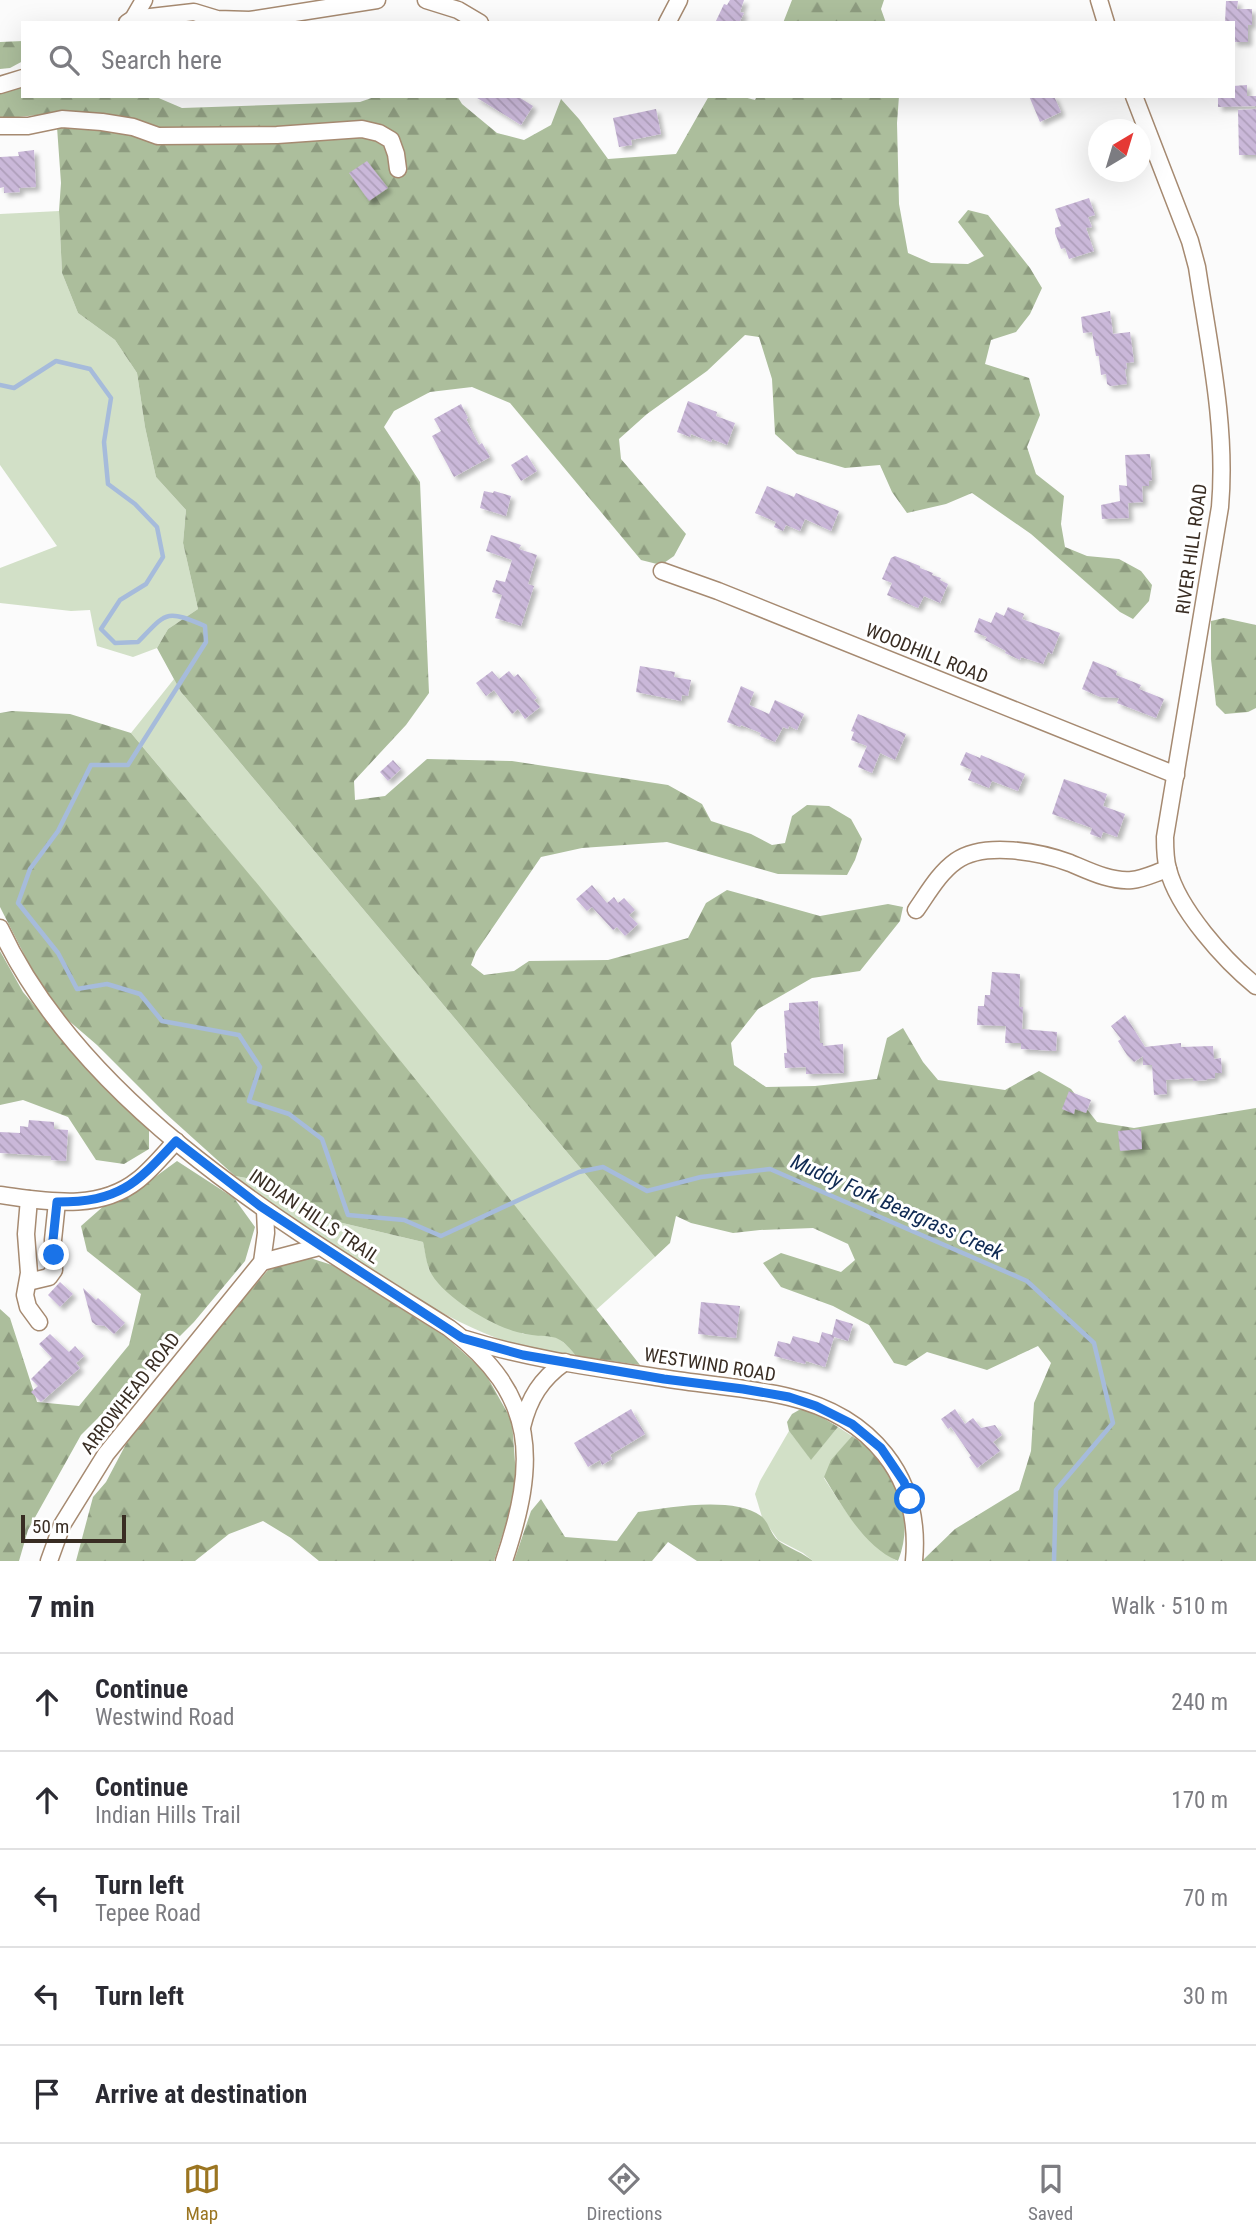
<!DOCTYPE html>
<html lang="en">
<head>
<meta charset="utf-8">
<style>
  :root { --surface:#fff; --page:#f2f2f3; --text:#2b2b33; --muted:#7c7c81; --line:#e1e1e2; --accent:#9b7521 }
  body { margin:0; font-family:"Roboto Condensed",sans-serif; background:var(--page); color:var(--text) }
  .compass { position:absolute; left:1088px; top:119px; width:63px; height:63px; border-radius:50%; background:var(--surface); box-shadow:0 7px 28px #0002; rotate:38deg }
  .scale { position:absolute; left:21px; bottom:18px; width:105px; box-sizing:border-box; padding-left:7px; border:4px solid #392d23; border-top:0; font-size:19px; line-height:24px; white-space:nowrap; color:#392d23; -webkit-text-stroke:5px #fff; paint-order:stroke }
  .stop { position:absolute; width:21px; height:21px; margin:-16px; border:5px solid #1a73e8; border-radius:50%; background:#fff }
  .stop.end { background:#1a73e8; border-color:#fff; box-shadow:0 2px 7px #0008 }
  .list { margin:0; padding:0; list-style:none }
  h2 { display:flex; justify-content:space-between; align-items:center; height:91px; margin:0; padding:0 28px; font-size:30px }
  h2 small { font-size:23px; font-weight:400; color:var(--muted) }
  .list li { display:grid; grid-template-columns:46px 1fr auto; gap:21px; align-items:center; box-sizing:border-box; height:98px; padding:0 28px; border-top:2px solid var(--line) }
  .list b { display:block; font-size:26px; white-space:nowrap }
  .list p { margin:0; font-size:23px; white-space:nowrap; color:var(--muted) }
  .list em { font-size:23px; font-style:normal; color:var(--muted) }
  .icon { flex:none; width:38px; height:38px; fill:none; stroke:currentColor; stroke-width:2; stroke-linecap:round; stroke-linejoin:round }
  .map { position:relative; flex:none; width:1256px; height:1561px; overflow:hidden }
  .search { position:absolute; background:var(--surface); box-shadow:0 7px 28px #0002; left:21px; right:21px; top:21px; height:77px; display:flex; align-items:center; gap:18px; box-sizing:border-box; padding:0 24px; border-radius:0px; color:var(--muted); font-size:26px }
  .sheet { height:581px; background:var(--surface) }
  nav { display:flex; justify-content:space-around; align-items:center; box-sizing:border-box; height:98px; border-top:2px solid var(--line); background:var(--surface); font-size:19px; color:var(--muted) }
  nav a { display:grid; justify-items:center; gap:4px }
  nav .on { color:var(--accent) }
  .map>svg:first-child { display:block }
  .green { fill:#d2e0c7 }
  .forest { fill:url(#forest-firs) }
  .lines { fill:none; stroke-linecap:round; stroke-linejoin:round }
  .stream { stroke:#a6bbdb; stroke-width:4.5 }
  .building { fill:url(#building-back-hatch); filter:url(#shadow) }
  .minor-casing { stroke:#a68a71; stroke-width:19 }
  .minor { stroke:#fff; stroke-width:16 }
  .route { stroke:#1a73e8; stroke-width:9 }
  .labels { text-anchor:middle; stroke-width:6; stroke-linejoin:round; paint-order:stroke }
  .street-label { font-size:19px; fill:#392d23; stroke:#fff }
  .water-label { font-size:21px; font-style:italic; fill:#0f2a53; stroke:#fff }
</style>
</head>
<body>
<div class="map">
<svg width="1256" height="1561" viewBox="0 0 1256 1561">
  <defs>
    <pattern id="forest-firs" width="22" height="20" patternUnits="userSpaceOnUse" patternTransform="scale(1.75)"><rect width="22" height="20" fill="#acbe9c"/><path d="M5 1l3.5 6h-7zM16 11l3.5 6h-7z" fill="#8d9b7f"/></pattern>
    <pattern id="building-back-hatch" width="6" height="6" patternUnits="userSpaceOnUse" patternTransform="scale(1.75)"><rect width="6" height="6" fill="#cab8d9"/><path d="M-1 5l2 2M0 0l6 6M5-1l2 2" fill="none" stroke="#ae9eba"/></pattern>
    <filter id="shadow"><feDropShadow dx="4" dy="4" stdDeviation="2" flood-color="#0004"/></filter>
  </defs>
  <rect width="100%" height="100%" fill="#fbfbfb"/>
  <g class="green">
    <polygon points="59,211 62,273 78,313 115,340 137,373 145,427 156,477 186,510 183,543 198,609 168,629 157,648 133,657 97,646 90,610 71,611 0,603 0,568 57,546 0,465 0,214"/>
    <path d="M174,679L181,692L655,1257L596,1310C444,1115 290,922 131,733Z"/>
    <path d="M235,1176L286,1185L334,1221L423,1242L429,1270L523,1334L555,1336L568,1346L576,1356C516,1353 463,1325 412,1296C350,1260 292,1218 235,1176Z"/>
    <path d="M838,1427L852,1436L832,1460L824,1478C844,1509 864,1542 897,1561H813L803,1553L778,1540L762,1517L755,1494L760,1481L789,1431L811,1459Z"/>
  </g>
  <g class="forest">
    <polygon points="792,0 884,0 881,9 886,23 783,23"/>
    <polygon points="23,41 23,61 10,68 0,69 0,42"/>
    <polygon points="23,87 23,96 154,96 182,108 360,102 377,96 457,96 462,104 497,133 524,140 551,125 561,99 579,119 608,159 676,154 709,96 740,96 755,100 757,96 899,96 897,123 899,204 908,253 931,263 968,264 984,256 958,222 968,210 988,215 1030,268 1042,288 1030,314 1016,332 991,340 985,364 1029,378 1040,415 1027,447 1036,474 1064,496 1061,524 1065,547 1087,556 1119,559 1141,571 1152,585 1149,601 1133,619 1120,612 1031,534 972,493 946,504 907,513 892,492 880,465 845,468 797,454 775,434 772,379 759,337 745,335 707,371 647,414 619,439 621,459 686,534 674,556 661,565 641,560 510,403 472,387 430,392 394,411 384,427 420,482 429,693 406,725 354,781 355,800 385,796 427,759 512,761 668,785 702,804 711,821 751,834 772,845 785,843 792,816 807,805 829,806 851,819 862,839 855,860 847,875 778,874 667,842 582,848 541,857 476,952 471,965 484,975 514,971 529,961 608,960 688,938 706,903 727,890 820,916 888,904 903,907 900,921 860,971 812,978 758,1009 731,1043 734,1065 766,1087 815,1086 877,1079 887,1038 903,1028 923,1062 938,1080 1005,1090 1039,1071 1071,1089 1097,1122 1134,1128 1256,1108 1256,1561 922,1561 955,1529 1019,1490 1031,1451 1034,1403 1051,1363 1038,1346 987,1370 927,1352 906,1366 894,1363 869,1325 833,1306 781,1287 763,1263 781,1253 841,1272 855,1260 848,1244 813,1228 760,1230 733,1233 691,1223 676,1216 670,1243 655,1257 181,692 157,648 168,629 198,609 183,543 186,510 156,477 145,427 137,373 115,340 78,313 62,273 59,211 61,183 56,113 0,119 0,91"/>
    <polygon points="1224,618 1256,625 1256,708 1248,712 1225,714 1216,705 1211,659 1211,621"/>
    <path d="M12,711L70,714L131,733L260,887L433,1101L640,1365L576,1356C556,1330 552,1339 525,1334C496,1329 440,1296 429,1269C426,1261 425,1251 423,1242L334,1221L286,1185L235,1176L164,1112L97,1045L61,1014L30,966L0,907V713Z"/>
    <polygon points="0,951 23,992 97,1080 149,1128 149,1149 124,1164 96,1160 68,1117 23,1100 0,1105"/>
    <polygon points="177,1161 234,1198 255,1227 245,1261 194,1322 81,1435 28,1530 19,1561 0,1561 0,1309 10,1318 37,1402 79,1406 129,1345 141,1294 87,1251 81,1226 106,1204 140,1188"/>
    <polygon points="310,1258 332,1265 446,1337 484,1371 512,1421 517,1490 494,1561 319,1561 291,1538 263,1521 229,1534 195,1561 76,1561 93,1497 106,1482 126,1444 223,1322 269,1269 284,1260"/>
    <polygon points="799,1410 810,1410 838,1427 811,1460 789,1431 787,1422 792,1414"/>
    <path d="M852,1436C894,1463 917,1514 898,1561C864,1547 843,1507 824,1477L831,1460Z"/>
    <path d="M541,1499L565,1537L617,1541L638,1512C670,1507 734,1496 761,1516C769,1522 771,1536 780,1542C791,1549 803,1553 813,1561H697L668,1542L652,1561H514L531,1511Z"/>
  </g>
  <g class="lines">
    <path class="stream" d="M0,385L14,388L56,361L90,369L111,398L104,442L108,484L135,504L157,527L163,557L146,584L120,600L101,629L115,643L138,642C167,612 165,609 205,626L206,642L128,765H91L58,831L30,869L18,903L58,953L77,989L107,984L140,994L162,1021L239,1035L260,1067L249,1101L289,1114L322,1139L348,1215L404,1220L441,1236L579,1172L603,1167L647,1191L701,1177L770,1169L1027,1281L1094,1343L1113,1423L1056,1490L1054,1561"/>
  </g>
  <g class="building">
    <polygon points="730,0 744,0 740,12 744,13 739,23 715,23 724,4 727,5"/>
    <polygon points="1226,1 1238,1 1237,9 1252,9 1252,25 1248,25 1248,42 1233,42 1233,23 1225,23"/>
    <polygon points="1247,85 1247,96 1256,96 1256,106 1218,107 1218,96 1233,96 1233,86"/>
    <polygon points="474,96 517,96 533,106 521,125"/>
    <polygon points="1029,96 1054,96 1061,112 1040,122"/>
    <polygon points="656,109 661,134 631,140 632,145 619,147 613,118"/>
    <polygon points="1256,109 1256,155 1239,155 1238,110"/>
    <polygon points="34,150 36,187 19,188 20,192 4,193 4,187 0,188 0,157 19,156 18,152"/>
    <polygon points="367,161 388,188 369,201 349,173"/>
    <polygon points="1089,198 1095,215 1088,217 1092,227 1086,228 1094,251 1069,259 1065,248 1061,249 1055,233 1055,228 1061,226 1055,209"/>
    <polygon points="1110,311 1113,334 1130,332 1134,362 1126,363 1127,369 1125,369 1127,384 1110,386 1107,384 1106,374 1101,375 1099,358 1099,356 1096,356 1092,332 1083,333 1081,317"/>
    <polygon points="688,401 717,412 716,416 735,423 727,445 712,439 711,442 691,434 690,437 677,432"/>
    <polygon points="461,404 468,418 466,419 479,445 482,443 490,457 454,477 432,436 441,431 434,419"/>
    <polygon points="1150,454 1152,480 1149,481 1149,486 1142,486 1143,502 1128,503 1129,518 1102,519 1101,505 1120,501 1119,485 1127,486 1125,455"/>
    <polygon points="527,455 537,471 521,481 511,465"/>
    <polygon points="767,486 794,497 796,493 839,511 831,531 805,519 800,531 786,525 783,531 774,527 776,522 755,513"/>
    <polygon points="484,491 493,493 494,491 511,496 506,516 480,508"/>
    <polygon points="491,535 521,545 519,549 537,555 528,584 534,586 521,626 495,618 502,595 492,592 496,580 505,582 512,560 486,551"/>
    <polygon points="895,556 920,566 920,568 933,573 932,575 941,578 940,580 948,584 940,603 924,596 918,608 887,595 892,583 882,579 891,558"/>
    <polygon points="1008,607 1024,614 1022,619 1060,633 1052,654 1048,652 1043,664 1021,657 1020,660 1005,653 1006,651 985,640 987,637 974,632 979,618 991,623 996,612 1004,616"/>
    <polygon points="1093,661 1117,671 1116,675 1141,685 1139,689 1164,699 1156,718 1117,703 1119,698 1100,697 1082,689"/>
    <polygon points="640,666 675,672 674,677 691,680 688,696 682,695 681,701 636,692"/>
    <polygon points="492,671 499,679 509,671 514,677 518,674 537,698 534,700 540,707 525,719 518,709 512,714 494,690 486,696 476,683"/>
    <polygon points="741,686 754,692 749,705 769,714 775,700 804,714 797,730 789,726 788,729 783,727 775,742 760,736 761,733 741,725 740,727 727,722"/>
    <polygon points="858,714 906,734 895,760 880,753 872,773 858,767 867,746 851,740 854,732 851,731"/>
    <polygon points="966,752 980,758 981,755 1025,774 1018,791 992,781 989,788 968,780 972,770 960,765"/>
    <polygon points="393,760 401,769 388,781 380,772"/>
    <polygon points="1064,779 1107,794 1103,806 1125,814 1117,837 1103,832 1101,838 1090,834 1092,828 1052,814"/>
    <polygon points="592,885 607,903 614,897 618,903 624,898 635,910 629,915 638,924 625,936 617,927 613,930 592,907 587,911 576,899"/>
    <polygon points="992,972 1020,974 1019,1007 1023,1007 1022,1029 1057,1032 1056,1051 1021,1049 1021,1043 1005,1043 1006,1026 977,1025 978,1006 984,1006 985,995 990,995"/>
    <polygon points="818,1001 820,1043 823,1043 823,1046 843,1044 844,1073 806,1074 806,1067 785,1068 784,1053 787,1053 784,1011 789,1010 789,1003"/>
    <polygon points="1125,1015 1145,1047 1181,1043 1181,1047 1213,1046 1214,1059 1221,1058 1222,1073 1215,1073 1215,1078 1207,1079 1207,1080 1193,1081 1193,1078 1166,1080 1167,1094 1154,1095 1152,1065 1143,1065 1143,1056 1134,1062 1127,1055 1118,1041 1121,1039 1111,1026"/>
    <polygon points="1069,1091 1091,1100 1086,1113 1075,1109 1074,1114 1062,1109"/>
    <polygon points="29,1120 54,1122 54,1129 68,1130 66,1161 51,1160 51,1156 0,1153 0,1132 20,1133 20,1126 28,1127"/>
    <polygon points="1141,1129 1142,1149 1120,1151 1118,1131"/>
    <polygon points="60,1282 73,1294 60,1307 48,1295"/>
    <polygon points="83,1288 96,1300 98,1298 125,1323 114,1334 105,1326 96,1325 92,1322"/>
    <polygon points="701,1302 740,1306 736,1338 698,1334"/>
    <polygon points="836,1319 853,1324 848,1341 834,1337 825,1367 806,1361 805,1364 774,1356 778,1341 790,1344 793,1336 819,1343 822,1332 832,1335"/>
    <polygon points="50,1334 69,1352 75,1346 84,1356 76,1363 80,1368 41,1402 31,1392 38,1386 31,1379 52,1358 39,1344"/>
    <polygon points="631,1409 645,1434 610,1455 612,1459 602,1465 600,1460 588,1467 574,1443"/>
    <polygon points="955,1409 965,1424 973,1418 981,1428 995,1425 1002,1435 993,1442 1000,1451 977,1468 969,1457 971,1456 951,1427 948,1429 941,1419"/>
  </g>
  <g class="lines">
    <defs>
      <g id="minor">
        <polyline points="426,0 458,10 480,23"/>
        <polyline points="1099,0 1106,23"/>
        <polyline points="133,19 194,12 217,19 250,20 377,0"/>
        <polyline points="127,23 133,19 144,0"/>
        <polyline points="667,23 679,0"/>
        <polyline points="0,85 23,78"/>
        <path d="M1134,96L1190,241L1197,267C1209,346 1227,427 1220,507L1165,837C1165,848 1165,859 1168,869C1178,909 1225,961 1256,986"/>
        <polyline points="0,126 28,126 62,119 102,122 133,127 158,136 277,135 362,129 379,133 391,140 396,154 398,169"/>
        <polyline points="662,571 718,591 1176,775"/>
        <path d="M916,910C928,893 939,873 956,861C984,841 1041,852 1070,863C1089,871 1111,882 1132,880C1144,879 1157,872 1168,869"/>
        <path d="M0,928C83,1107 288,1227 449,1328C539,1396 537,1462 504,1561"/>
        <path d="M0,1195C46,1201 98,1212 138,1180C152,1169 164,1154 176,1141"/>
        <polyline points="29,1199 26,1234 29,1273 25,1295 28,1307 39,1322"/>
        <polyline points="262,1262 319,1247"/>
        <polyline points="28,1282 49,1277 54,1270 53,1240 57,1202"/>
        <path d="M465,1339C529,1359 596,1368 663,1378C704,1385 747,1387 789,1397C870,1416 922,1476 914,1561"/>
        <path d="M522,1427C529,1398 541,1379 565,1362"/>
        <polyline points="49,1561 62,1525 106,1454 262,1262 266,1233 265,1210"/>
      </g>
    </defs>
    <use href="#minor" class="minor-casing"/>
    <use href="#minor" class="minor"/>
  </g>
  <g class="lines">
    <path class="route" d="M54,1255L53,1240L57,1202C120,1202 136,1184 176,1141L260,1206L462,1338L523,1355L664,1379L743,1389L789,1397L816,1406L852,1424L881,1448L904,1482L910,1499"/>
  </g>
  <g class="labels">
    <g class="street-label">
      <text transform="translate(1191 549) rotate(-82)" y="7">RIVER HILL ROAD</text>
      <text transform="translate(927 653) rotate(22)" y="7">WOODHILL ROAD</text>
      <text transform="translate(315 1216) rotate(34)" y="7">INDIAN HILLS TRAIL</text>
      <text transform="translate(710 1364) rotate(9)" y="7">WESTWIND ROAD</text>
      <text transform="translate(130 1393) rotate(-52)" y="7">ARROWHEAD ROAD</text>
    </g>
    <g class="water-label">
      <text transform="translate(897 1207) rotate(24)" y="7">Muddy Fork Beargrass Creek</text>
    </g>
  </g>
</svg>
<svg class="compass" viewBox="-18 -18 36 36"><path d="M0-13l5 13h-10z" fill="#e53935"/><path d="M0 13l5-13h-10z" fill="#7c7c81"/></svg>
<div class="scale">50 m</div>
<div class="stop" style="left:910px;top:1499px"></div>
<div class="stop end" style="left:54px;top:1255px"></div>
<div class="search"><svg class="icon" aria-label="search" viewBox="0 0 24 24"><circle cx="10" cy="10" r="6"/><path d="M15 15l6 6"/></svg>Search here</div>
</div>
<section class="sheet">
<h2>7 min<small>Walk · 510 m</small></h2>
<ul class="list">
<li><svg class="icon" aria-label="ahead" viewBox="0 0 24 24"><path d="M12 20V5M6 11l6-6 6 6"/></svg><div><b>Continue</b><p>Westwind Road</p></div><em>240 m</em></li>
<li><svg class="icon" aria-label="ahead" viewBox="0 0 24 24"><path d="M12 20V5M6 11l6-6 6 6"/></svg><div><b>Continue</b><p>Indian Hills Trail</p></div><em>170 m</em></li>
<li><svg class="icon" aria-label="left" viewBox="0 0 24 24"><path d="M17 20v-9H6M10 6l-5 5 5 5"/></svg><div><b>Turn left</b><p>Tepee Road</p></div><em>70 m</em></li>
<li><svg class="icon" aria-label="left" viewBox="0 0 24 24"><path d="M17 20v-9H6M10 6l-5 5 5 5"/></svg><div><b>Turn left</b></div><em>30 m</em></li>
<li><svg class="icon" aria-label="arrive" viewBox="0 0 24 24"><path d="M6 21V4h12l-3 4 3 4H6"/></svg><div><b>Arrive at destination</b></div></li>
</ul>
</section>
<nav>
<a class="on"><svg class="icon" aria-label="map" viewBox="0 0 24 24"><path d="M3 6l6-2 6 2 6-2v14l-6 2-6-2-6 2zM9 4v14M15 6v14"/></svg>Map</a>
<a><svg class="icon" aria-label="directions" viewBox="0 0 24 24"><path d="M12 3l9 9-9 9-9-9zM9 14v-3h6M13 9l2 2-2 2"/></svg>Directions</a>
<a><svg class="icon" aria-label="saved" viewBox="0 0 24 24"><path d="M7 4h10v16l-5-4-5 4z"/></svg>Saved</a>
</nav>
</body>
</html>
